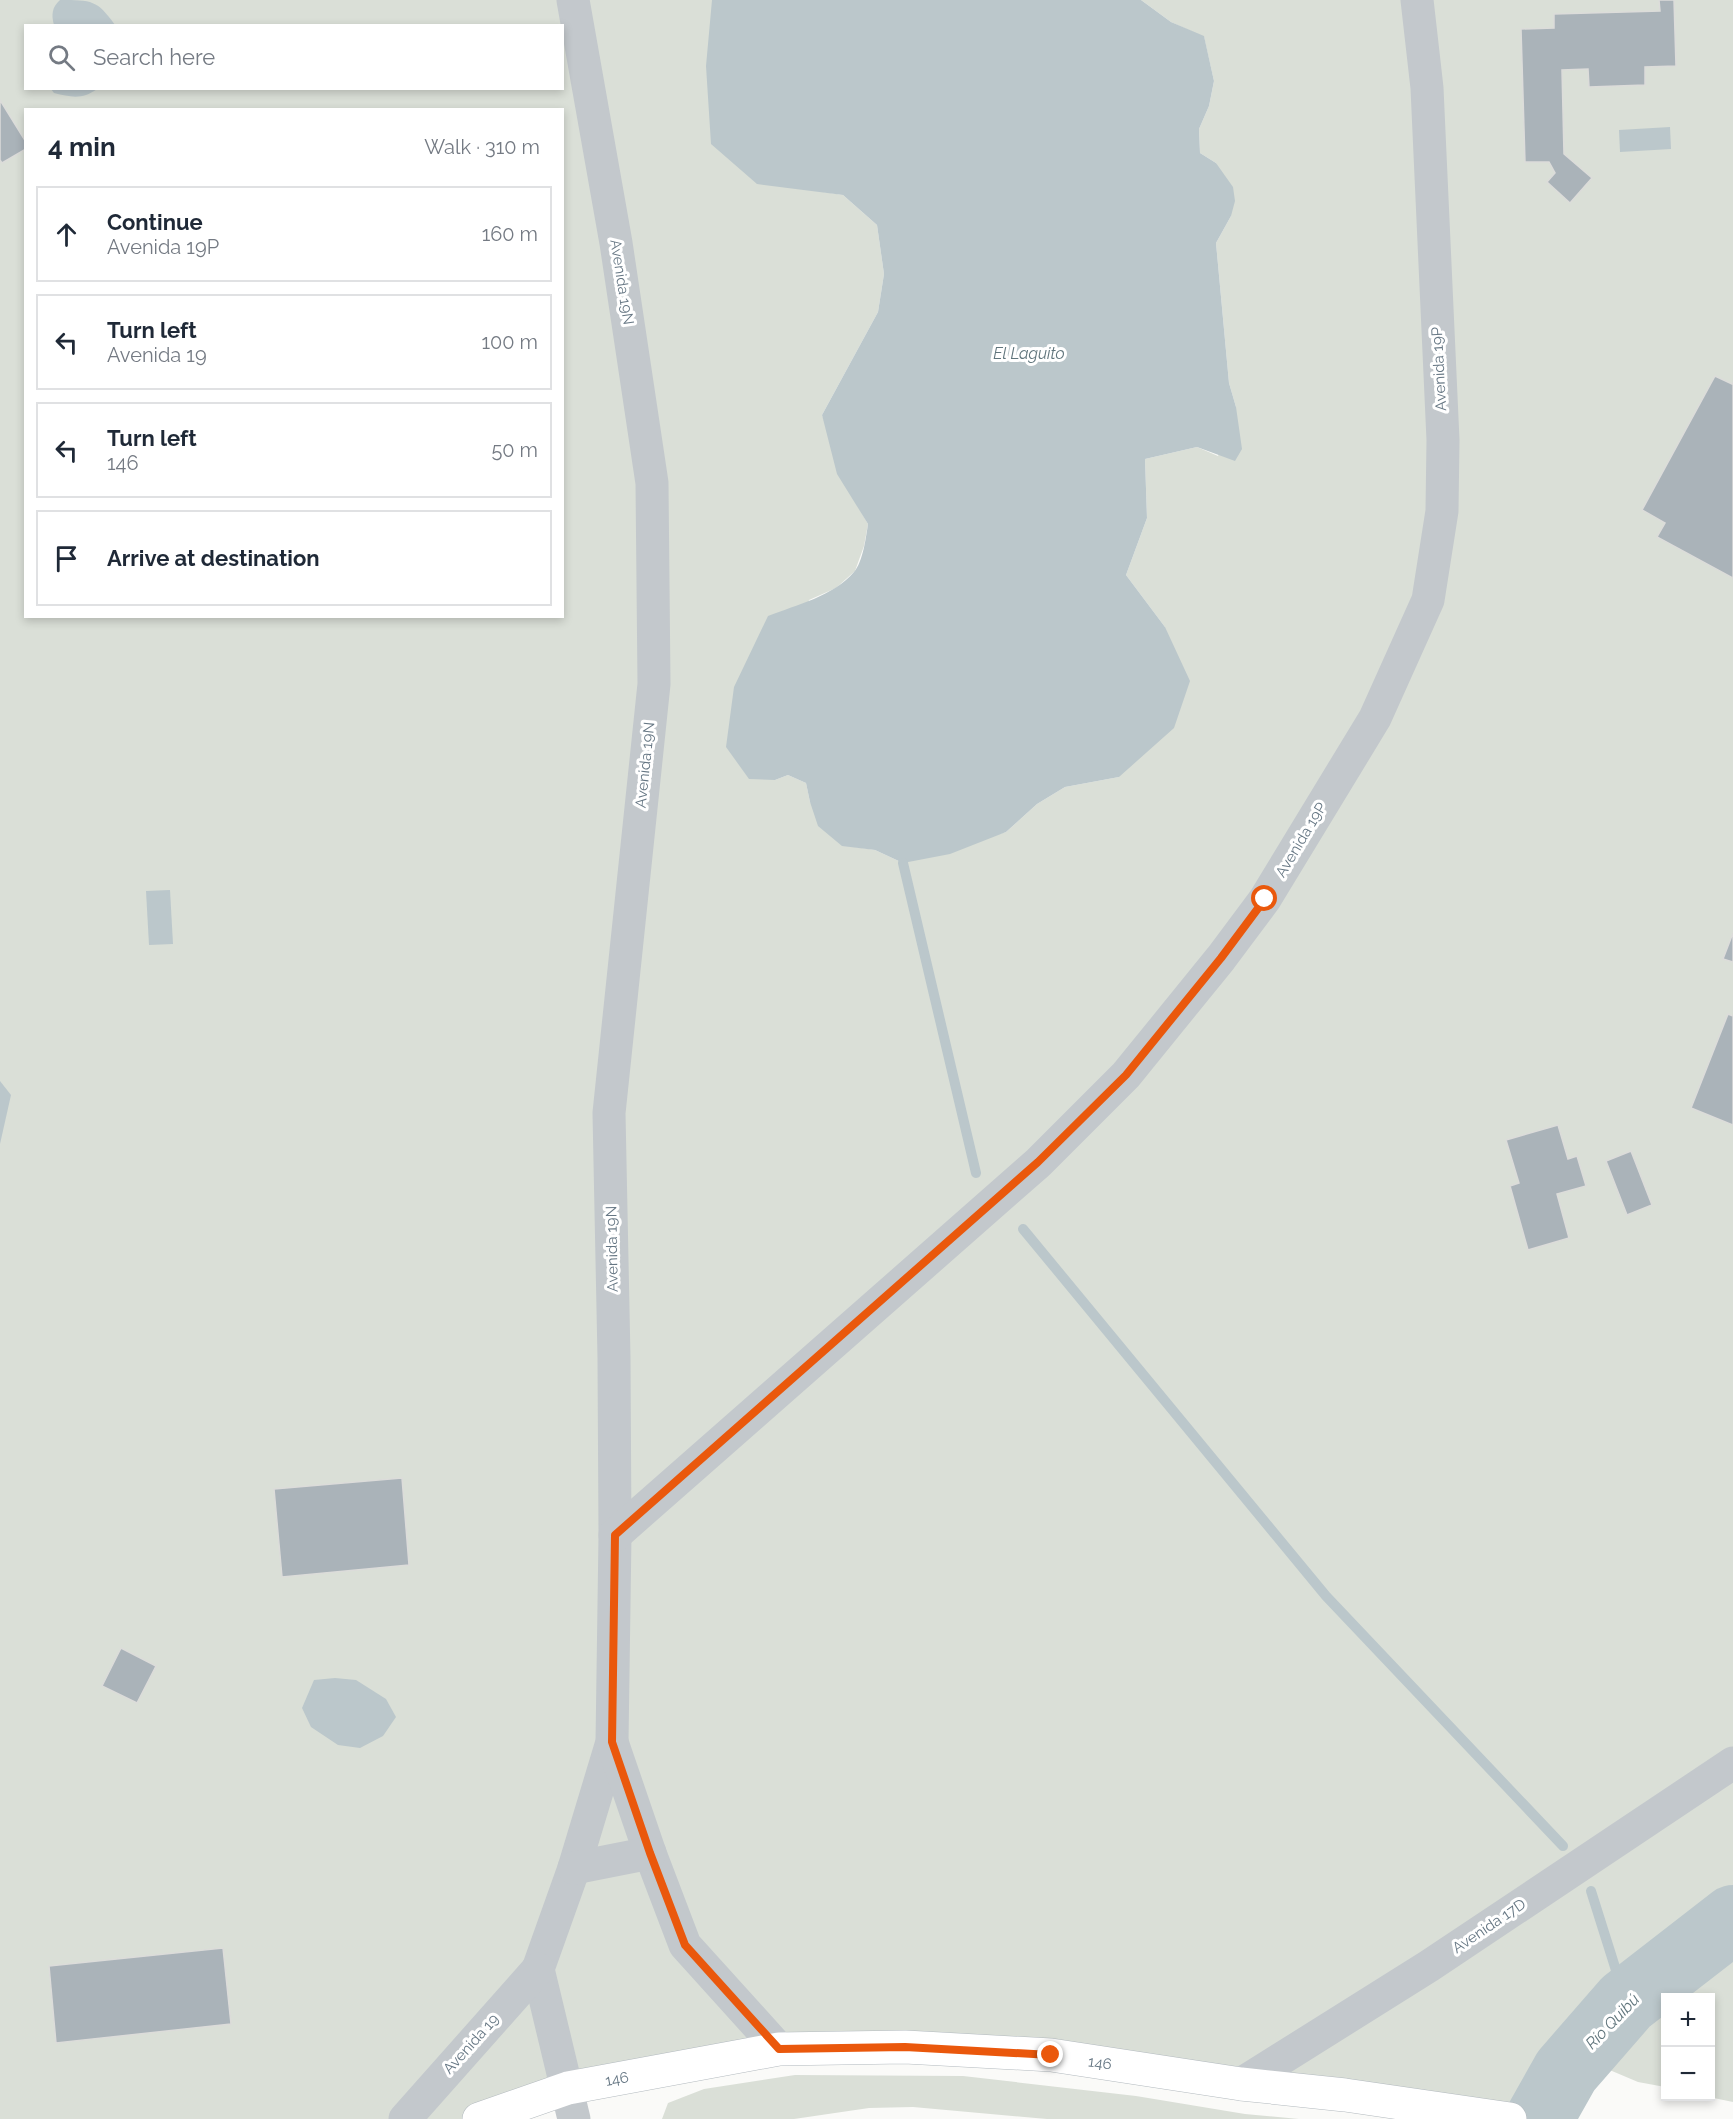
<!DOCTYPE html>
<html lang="en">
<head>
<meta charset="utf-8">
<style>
  :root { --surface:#fff; --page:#f2f2f3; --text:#1f2937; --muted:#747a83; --line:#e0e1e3 }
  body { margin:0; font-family:Raleway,sans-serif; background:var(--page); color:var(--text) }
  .controls { position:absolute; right:18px; bottom:18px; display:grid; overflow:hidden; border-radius:0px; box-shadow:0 3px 9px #0003 }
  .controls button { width:54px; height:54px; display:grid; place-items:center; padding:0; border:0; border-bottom:2px solid var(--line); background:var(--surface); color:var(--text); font:30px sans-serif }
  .stop { position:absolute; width:18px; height:18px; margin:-14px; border:4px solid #ea580c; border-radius:50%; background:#fff }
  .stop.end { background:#ea580c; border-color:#fff; box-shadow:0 2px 6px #0008 }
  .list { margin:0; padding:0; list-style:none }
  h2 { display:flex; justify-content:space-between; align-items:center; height:78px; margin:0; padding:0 24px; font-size:26px }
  h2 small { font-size:20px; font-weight:400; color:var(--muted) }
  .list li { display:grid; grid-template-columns:39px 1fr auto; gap:18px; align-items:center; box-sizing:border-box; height:96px; margin:0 12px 12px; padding:0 12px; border:2px solid var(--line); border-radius:0px }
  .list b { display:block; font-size:22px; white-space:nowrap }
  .list p { margin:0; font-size:20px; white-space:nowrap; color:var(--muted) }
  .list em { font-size:20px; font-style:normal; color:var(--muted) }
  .icon { flex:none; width:33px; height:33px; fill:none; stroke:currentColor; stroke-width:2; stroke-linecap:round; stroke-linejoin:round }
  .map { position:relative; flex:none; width:1733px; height:2119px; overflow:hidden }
  .search { position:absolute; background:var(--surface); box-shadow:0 3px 9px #0003; left:24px; top:24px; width:540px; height:66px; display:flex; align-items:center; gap:15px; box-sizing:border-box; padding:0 21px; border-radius:0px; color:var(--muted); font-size:22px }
  .panel { position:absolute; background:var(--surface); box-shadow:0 3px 9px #0003; left:24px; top:108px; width:540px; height:510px; border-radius:0px }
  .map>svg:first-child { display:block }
  .green { fill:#dadfd7; fill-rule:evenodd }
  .water { fill:#bbc7cb }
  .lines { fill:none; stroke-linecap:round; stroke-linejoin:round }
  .stream { stroke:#bbc7cb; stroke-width:10 }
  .river { stroke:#bbc7cb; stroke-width:68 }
  .building { fill:#aab3b9; stroke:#dcdcda; stroke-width:1.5 }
  .secondary-casing { stroke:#b3babf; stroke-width:34 }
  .street { stroke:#c3c8cc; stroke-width:33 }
  .secondary { stroke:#fff; stroke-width:33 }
  .route { stroke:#ea580c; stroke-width:8 }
  .labels { text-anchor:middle; stroke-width:6; stroke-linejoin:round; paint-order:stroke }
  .street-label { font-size:15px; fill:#657683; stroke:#fff }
  .water-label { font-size:16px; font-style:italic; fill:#60757c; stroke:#fff }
</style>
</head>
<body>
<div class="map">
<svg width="1733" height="2119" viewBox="0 0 1733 2119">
  <rect width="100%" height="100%" fill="#fafaf8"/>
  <g class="green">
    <path d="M0,0H712L804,189L843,195L877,225L884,274L878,312L822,415L854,500L868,524L864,546L855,571L836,588L809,600L775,780L788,775L806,783L810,802L842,845L875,850L903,863L1006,832L1037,804L1065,787L1119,777L1165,627L1126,575L1147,518L1145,459L1197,447L1218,456L1236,407L1229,383L1216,243L1231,216L1216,163L1200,153L1199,129L1209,106L1214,81L1204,37L1171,22L1141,0H1733V2102L1709,2097L1710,2096V1998H1666L1665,2087L1638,2082L1560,2049L1519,2119L1345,2095L779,2049L479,2119H0ZM26,26H562V88H26ZM26,110H562V616H26Z"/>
    <polygon points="795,2075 963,2076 1136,2096 1245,2114 1299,2119 1047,2119 913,2107 869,2108 794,2119 662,2119 668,2103 704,2089"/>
  </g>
  <g class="water">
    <path d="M60,0C92,0 97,0 115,25H54C51,15 52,7 60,0Z"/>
    <path d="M712,0H1141L1171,22L1204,36L1214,81L1209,106L1199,129L1200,153L1216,163L1233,187L1235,201L1231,216L1216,243L1229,383L1236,407L1242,449L1235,461L1197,447L1145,459L1147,518L1126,575L1165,627L1190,681L1174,728L1119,777L1065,787L1037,804L1006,832L950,854L903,863L875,850L842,846L818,826L810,802L806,783L788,775L775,780L749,779L726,747L734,687L768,616C796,605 834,596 854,572C863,562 866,537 868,524L837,474L822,415L878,312L884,274L877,225L843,195L757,184L711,144L706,66Z"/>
    <path d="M51,89H97C82,100 71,97 54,93Z"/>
    <polygon points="1670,127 1671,149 1620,152 1619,130"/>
    <polygon points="170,890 173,944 149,945 146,891"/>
    <polygon points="0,1081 11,1095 0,1144"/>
    <polygon points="335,1678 356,1680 386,1699 396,1717 383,1736 360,1748 338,1745 311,1727 302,1708 314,1680"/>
  </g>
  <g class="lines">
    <g class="stream">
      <polyline points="903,863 976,1173"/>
      <polyline points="1023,1229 1326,1596 1563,1846"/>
      <polyline points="1591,1891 1626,2002"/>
    </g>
    <polyline class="river" points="1539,2119 1566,2071 1626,2002 1733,1919"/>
  </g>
  <g class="building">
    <polygon points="1659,0 1674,0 1676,66 1645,67 1645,85 1589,87 1588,69 1562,70 1564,154 1592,178 1570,203 1547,182 1555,173 1549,162 1525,162 1521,29 1554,28 1554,14 1660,11"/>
    <polygon points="0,100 26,142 26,149 2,163 0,160"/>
    <polygon points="1715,376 1732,384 1733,382 1733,578 1657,537 1665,523 1642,510"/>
    <polygon points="1733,933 1733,962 1723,959"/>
    <polygon points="1728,1014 1733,1016 1733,1125 1691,1108"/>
    <polygon points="1558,1125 1568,1159 1577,1156 1586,1186 1557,1194 1569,1238 1528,1250 1510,1186 1519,1183 1506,1140"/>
    <polygon points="1631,1151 1652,1205 1627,1215 1606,1161"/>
    <polygon points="402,1478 409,1565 282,1577 274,1489"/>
    <polygon points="121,1648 156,1666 137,1703 102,1686"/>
    <polygon points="223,1948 231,2024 56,2043 49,1966"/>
  </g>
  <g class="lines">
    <defs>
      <polyline id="secondary" points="479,2119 568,2088 779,2049 905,2047 1051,2055 1241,2084 1345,2095 1510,2119"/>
    </defs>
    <use href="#secondary" class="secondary-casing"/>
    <g class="street">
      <polyline points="573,0 616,243 652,483 654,684 609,1113 614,1358 615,1535 612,1742 574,1868 538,1969 574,2119"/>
      <polyline points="615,1535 1038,1163 1126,1075 1221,958 1265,899 1375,718 1428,600 1442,511 1443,440 1427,88 1417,0"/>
      <polyline points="612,1742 650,1853 685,1945 779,2049"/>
      <polyline points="574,1868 650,1853"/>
      <polyline points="1241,2084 1429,1966 1733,1763"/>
      <polyline points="405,2119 538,1969"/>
    </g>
    <use href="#secondary" class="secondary"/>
  </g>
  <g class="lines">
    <polyline class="route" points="1051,2055 905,2047 779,2049 685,1945 650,1853 612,1742 615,1535 1038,1162 1126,1075 1221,958 1265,899"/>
  </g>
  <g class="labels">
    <g class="street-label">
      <text transform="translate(622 282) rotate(81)" y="5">Avenida 19N</text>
      <text transform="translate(1439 369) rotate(-93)" y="5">Avenida 19P</text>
      <text transform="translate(645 765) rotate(-84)" y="5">Avenida 19N</text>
      <text transform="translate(1301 840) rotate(-59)" y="5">Avenida 19P</text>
      <text transform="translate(612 1249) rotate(-91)" y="5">Avenida 19N</text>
      <text transform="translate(1489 1926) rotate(-34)" y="5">Avenida 17D</text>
      <text transform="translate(471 2044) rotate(-48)" y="5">Avenida 19</text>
      <text transform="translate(1100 2063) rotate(8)" y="5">146</text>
      <text transform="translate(617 2079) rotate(-10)" y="5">146</text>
    </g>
    <g class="water-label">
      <text x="1029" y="359">El Laguito</text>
      <text transform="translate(1612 2021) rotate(-46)" y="6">Río Quibú</text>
    </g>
  </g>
</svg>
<div class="controls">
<button>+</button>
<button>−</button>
</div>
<div class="stop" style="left:1265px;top:899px"></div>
<div class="stop end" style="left:1051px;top:2055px"></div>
<div class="search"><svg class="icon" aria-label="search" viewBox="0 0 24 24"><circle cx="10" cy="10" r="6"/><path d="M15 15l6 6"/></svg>Search here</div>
<section class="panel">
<h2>4 min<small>Walk · 310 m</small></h2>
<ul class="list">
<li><svg class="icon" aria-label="ahead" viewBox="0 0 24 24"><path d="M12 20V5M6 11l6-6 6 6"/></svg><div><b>Continue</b><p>Avenida 19P</p></div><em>160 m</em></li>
<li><svg class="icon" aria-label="left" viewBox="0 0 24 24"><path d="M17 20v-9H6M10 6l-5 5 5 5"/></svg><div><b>Turn left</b><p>Avenida 19</p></div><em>100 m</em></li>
<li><svg class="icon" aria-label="left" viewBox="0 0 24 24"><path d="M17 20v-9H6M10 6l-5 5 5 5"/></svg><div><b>Turn left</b><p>146</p></div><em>50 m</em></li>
<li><svg class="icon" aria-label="arrive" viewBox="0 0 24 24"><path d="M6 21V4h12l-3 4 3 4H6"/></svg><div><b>Arrive at destination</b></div></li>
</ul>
</section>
</div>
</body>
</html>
